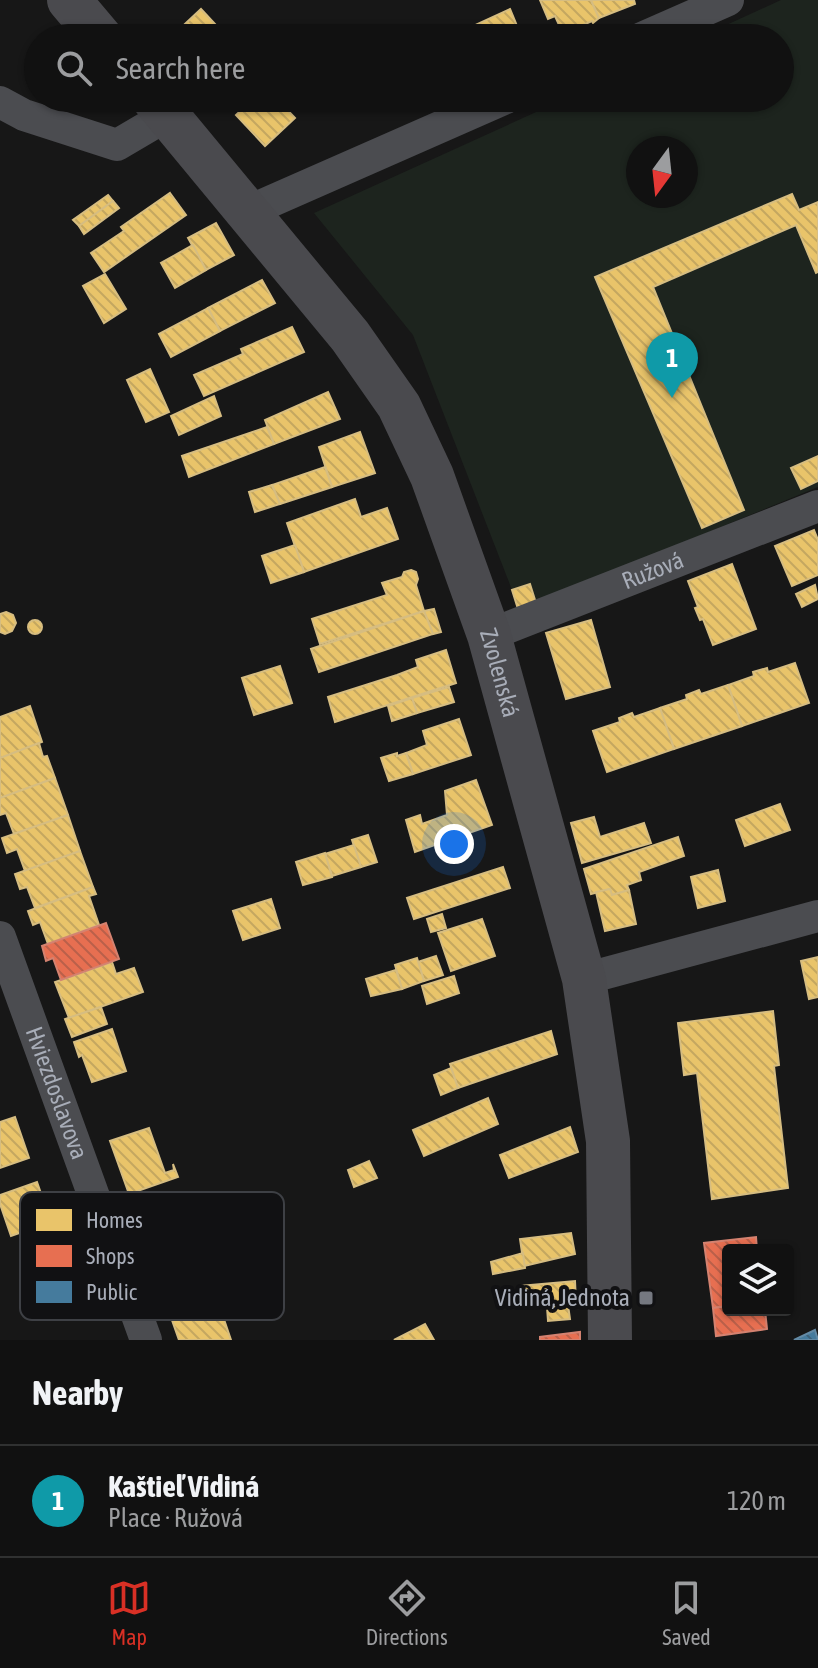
<!DOCTYPE html>
<html lang="en">
<head>
<meta charset="utf-8">
<style>
  :root { --surface:#111; --page:#1e1f1f; --text:#f1f3f6; --muted:#9c9d9f; --line:#303131; --accent:#d93025 }
  body { margin:0; font-family:"Asap Condensed",sans-serif; background:var(--page); color:var(--text) }
  .controls { position:absolute; right:24px; bottom:24px; display:grid; overflow:hidden; border-radius:8px; box-shadow:0 2px 6px #0004 }
  .controls button { width:72px; height:72px; display:grid; place-items:center; padding:0; border:0; border-bottom:2px solid var(--line); background:var(--surface); color:var(--text); font:40px sans-serif }
  .compass { position:absolute; left:626px; top:136px; width:72px; height:72px; border-radius:50%; background:var(--surface); box-shadow:0 2px 6px #0004; rotate:195deg }
  .you { position:absolute; left:454px; top:844px; width:28px; height:28px; margin:-20px; border:6px solid #fff; border-radius:50%; background:#1a73e8; box-shadow:0 0 0 12px #1a73e833 }
  .badge { display:grid; place-items:center; width:52px; height:52px; border-radius:50%; background:var(--accent); color:#fff; font-size:26px; font-weight:700 }
  .pin { position:absolute; translate:-50% -66px; filter:drop-shadow(0 2px 4px #0008) }
  .pin::after { content:''; position:absolute; top:42px; width:28px; height:24px; background:inherit; clip-path:polygon(0 0,100% 0,50% 100%) }
  .list { margin:0; padding:0; list-style:none }
  h2 { display:flex; justify-content:space-between; align-items:center; height:104px; margin:0; padding:0 32px; font-size:34px }
  h2 small { font-size:26px; font-weight:400; color:var(--muted) }
  .list li { display:grid; grid-template-columns:52px 1fr auto; gap:24px; align-items:center; box-sizing:border-box; height:112px; padding:0 32px; border-top:2px solid var(--line) }
  .list b { display:block; font-size:30px; white-space:nowrap }
  .list p { margin:0; font-size:26px; white-space:nowrap; color:var(--muted) }
  .list em { font-size:26px; font-style:normal; color:var(--muted) }
  .icon { flex:none; width:44px; height:44px; fill:none; stroke:currentColor; stroke-width:2; stroke-linecap:round; stroke-linejoin:round }
  .map { position:relative; flex:none; width:818px; height:1340px; overflow:hidden }
  .search { position:absolute; background:var(--surface); box-shadow:0 2px 6px #0004; left:24px; right:24px; top:24px; height:88px; display:flex; align-items:center; gap:20px; box-sizing:border-box; padding:0 28px; border-radius:44px; color:var(--muted); font-size:30px }
  .sheet { height:216px; background:var(--surface) }
  nav { display:flex; justify-content:space-around; align-items:center; box-sizing:border-box; height:112px; border-top:2px solid var(--line); background:var(--surface); font-size:22px; color:var(--muted) }
  nav a { display:grid; justify-items:center; gap:4px }
  nav .on { color:var(--accent) }
  .map>svg:first-child { display:block }
  .park { fill:#1d241e; fill-rule:evenodd }
  .homes { fill:url(#homes-back-hatch); stroke:#d6bd81; stroke-width:2 }
  .shops { fill:url(#shops-back-hatch); stroke:#d48270; stroke-width:2 }
  .public { fill:url(#public-back-hatch); stroke:#638aa5; stroke-width:2 }
  .lines { fill:none; stroke-linecap:round; stroke-linejoin:round }
  .street { stroke:#4b4c50; stroke-width:32 }
  .secondary { stroke:#4a4a4e; stroke-width:44 }
  .poi-dot { fill:#757880; stroke:#111113; stroke-width:3 }
  .labels { text-anchor:middle; stroke-width:8; stroke-linejoin:round; paint-order:stroke }
  .street-label { font-size:24px; fill:#a8adb8; stroke:#111113 }
  .poi-label { font-size:24px; fill:#a8adb8; stroke:#111113; text-anchor:end }
  .key { fill:#111113; stroke:#3e4045; stroke-width:2 }
  .key-label { font-size:22px; fill:#a8adb8 }
</style>
</head>
<body>
<div class="map">
<svg width="818" height="1340" viewBox="0 0 818 1340">
  <defs>
    <pattern id="homes-back-hatch" width="6" height="6" patternUnits="userSpaceOnUse" patternTransform="scale(2)"><rect width="6" height="6" fill="#e9c46a"/><path d="M-1 5l2 2M0 0l6 6M5-1l2 2" fill="none" stroke="#c4a760"/></pattern>
    <pattern id="shops-back-hatch" width="6" height="6" patternUnits="userSpaceOnUse" patternTransform="scale(2)"><rect width="6" height="6" fill="#e76f51"/><path d="M-1 5l2 2M0 0l6 6M5-1l2 2" fill="none" stroke="#ba604a"/></pattern>
    <pattern id="public-back-hatch" width="6" height="6" patternUnits="userSpaceOnUse" patternTransform="scale(2)"><rect width="6" height="6" fill="#457b9d"/><path d="M-1 5l2 2M0 0l6 6M5-1l2 2" fill="none" stroke="#3e6279"/></pattern>
  </defs>
  <rect width="100%" height="100%" fill="#171717"/>
  <path class="park" d="M781,0H818V487L536,603L512,590L413,335L314,213L567,98H780V38H698ZM638,148H686V196H638Z"/>
  <g class="homes">
    <polygon points="540,0 591,0 599,18 593,23 592,21 565,33 564,36 555,16 548,19"/>
    <polygon points="591,0 634,0 635,4 599,18"/>
    <polygon points="201,9 228,38 170,38"/>
    <polygon points="510,9 522,38 475,38 471,27"/>
    <polygon points="254,98 276,98 295,118 265,146 236,115"/>
    <polygon points="170,193 186,215 104,272 91,253 124,231 121,227"/>
    <polygon points="792,194 799,210 818,202 818,272 816,273 796,225 653,287 744,510 702,528 595,277"/>
    <polygon points="108,195 113,201 79,226 73,220"/>
    <polygon points="113,201 119,208 84,234 79,226"/>
    <polygon points="216,223 234,255 206,270 188,238"/>
    <polygon points="193,245 206,270 175,288 161,263"/>
    <polygon points="105,274 126,309 104,323 83,286"/>
    <polygon points="262,280 275,303 220,331 208,308"/>
    <polygon points="208,308 220,331 171,357 159,334"/>
    <polygon points="292,327 304,352 204,396 194,375 243,354 241,349"/>
    <polygon points="150,369 169,412 146,422 127,380"/>
    <polygon points="328,392 340,419 274,444 265,420"/>
    <polygon points="214,396 221,416 179,435 171,416"/>
    <polygon points="267,427 274,444 189,477 182,456"/>
    <polygon points="360,432 375,473 332,487 319,447"/>
    <polygon points="818,456 818,481 801,489 791,468"/>
    <polygon points="325,467 332,487 280,504 272,485"/>
    <polygon points="272,485 280,504 255,512 249,492"/>
    <polygon points="355,499 361,517 387,508 398,539 304,572 287,523"/>
    <polygon points="814,530 818,540 818,575 792,586 775,546"/>
    <polygon points="295,545 304,572 271,583 262,556"/>
    <polygon points="732,564 756,629 713,645 703,619 700,620 695,608 698,607 688,581"/>
    <polygon points="411,570 416,572 418,579 416,585 424,611 320,644 312,619 387,595 382,583 402,577 404,572"/>
    <polygon points="530,584 536,603 518,609 512,590"/>
    <polygon points="815,585 818,599 802,607 796,594"/>
    <polygon points="434,609 441,632 433,634 424,611"/>
    <polygon points="424,611 433,634 319,672 311,649"/>
    <polygon points="6,612 13,615 16,623 12,631 5,634 0,632 0,614"/>
    <circle cx="35" cy="627" r="7"/>
    <polygon points="591,620 610,687 566,699 546,633"/>
    <polygon points="446,650 456,683 335,722 328,697 397,675 418,667 416,660"/>
    <polygon points="795,663 809,703 742,726 728,685 754,676 753,672 767,668 768,672"/>
    <polygon points="280,666 292,703 254,715 242,678"/>
    <polygon points="728,685 742,726 674,749 660,708 687,699 686,695 699,690 701,694"/>
    <polygon points="449,687 454,702 417,713 412,698"/>
    <polygon points="412,698 417,713 392,721 388,706"/>
    <polygon points="30,706 42,742 0,758 0,717"/>
    <polygon points="660,708 674,749 607,772 593,731 620,722 619,718 632,713 634,717"/>
    <polygon points="459,719 471,755 413,774 406,753 427,745 423,731"/>
    <polygon points="39,743 43,757 47,756 55,778 0,798 0,758"/>
    <polygon points="397,753 397,756 406,753 413,774 389,781 381,758"/>
    <polygon points="55,778 68,815 14,834 6,813 0,815 0,798"/>
    <polygon points="476,780 492,825 415,852 406,820 420,815 422,824 447,815 445,791"/>
    <polygon points="780,804 790,830 745,846 736,820"/>
    <polygon points="68,815 80,851 25,871 17,849 7,853 2,838"/>
    <polygon points="594,817 600,837 644,823 651,843 582,863 571,823"/>
    <polygon points="368,835 377,862 361,867 352,840"/>
    <polygon points="678,837 684,856 639,872 641,880 627,885 629,890 612,895 610,889 591,894 584,869"/>
    <polygon points="354,845 361,867 332,876 325,854"/>
    <polygon points="80,851 93,887 35,908 27,887 20,889 15,874"/>
    <polygon points="325,853 332,877 303,885 296,862"/>
    <polygon points="503,867 510,888 414,919 407,898"/>
    <polygon points="718,870 725,901 698,908 691,877"/>
    <polygon points="93,887 96,894 89,896 99,925 48,944 40,922 33,925 28,911"/>
    <polygon points="610,889 612,895 629,890 636,924 605,931 596,892"/>
    <polygon points="271,899 280,928 243,940 233,911"/>
    <polygon points="442,914 446,928 431,932 427,919"/>
    <polygon points="482,919 495,956 451,971 438,933"/>
    <polygon points="436,956 443,975 424,981 418,962"/>
    <polygon points="818,957 818,997 809,999 801,961"/>
    <polygon points="417,958 424,981 402,989 395,965"/>
    <polygon points="112,962 116,974 134,968 143,992 69,1018 55,982"/>
    <polygon points="396,970 402,989 371,996 366,979"/>
    <polygon points="454,976 459,993 427,1004 422,986"/>
    <polygon points="101,1007 107,1024 72,1037 65,1019"/>
    <polygon points="773,1011 779,1065 774,1066 788,1188 712,1199 697,1073 684,1075 678,1023"/>
    <polygon points="112,1029 126,1071 92,1082 82,1055 79,1057 74,1042"/>
    <polygon points="551,1031 557,1054 458,1088 450,1064"/>
    <polygon points="451,1068 458,1088 441,1095 434,1075"/>
    <polygon points="488,1098 498,1124 424,1156 413,1130"/>
    <polygon points="15,1117 29,1158 0,1168 0,1122"/>
    <polygon points="570,1127 578,1152 509,1178 500,1155"/>
    <polygon points="149,1128 165,1173 174,1170 173,1164 178,1177 129,1194 110,1141"/>
    <polygon points="369,1161 377,1178 354,1187 348,1170"/>
    <polygon points="37,1182 51,1222 11,1236 0,1204 0,1195"/>
    <polygon points="571,1233 575,1254 524,1266 520,1239"/>
    <polygon points="523,1253 525,1268 493,1274 491,1262"/>
    <polygon points="575,1281 576,1302 522,1307 520,1286"/>
    <polygon points="213,1287 231,1340 179,1340 166,1303"/>
    <polygon points="568,1305 570,1319 548,1321 547,1307"/>
    <polygon points="425,1324 434,1340 394,1340"/>
  </g>
  <g class="shops">
    <polygon points="106,923 119,959 61,980 53,958 46,961 42,946"/>
    <polygon points="756,1237 757,1250 728,1250 728,1306 713,1308 704,1243"/>
    <polygon points="728,1306 728,1310 765,1310 767,1329 716,1336 713,1308"/>
    <polygon points="580,1332 580,1340 540,1340 540,1337"/>
  </g>
  <polygon class="public" points="815,1330 818,1340 794,1340"/>
  <g class="lines">
    <g class="street">
      <polyline points="642,38 728,0"/>
      <polyline points="0,102 24,115 117,145 168,115"/>
      <polyline points="249,211 506,98"/>
      <path id="s1" d="M489,635L818,506"/>
      <path id="s2" d="M0,937L146,1340"/>
      <polyline points="584,979 818,916"/>
    </g>
    <g class="secondary">
      <polyline points="69,0 101,38"/>
      <path id="s3" d="M153,98L350,336L399,406L432,476L489,635L584,979L608,1141L610,1340"/>
    </g>
  </g>
  <rect class="poi-dot" x="638" y="1290" width="16" height="16" rx="4"/>
  <g class="labels">
    <g class="street-label">
      <text dy="8" stroke="none"><textPath href="#s1" startOffset="176">Ružová</textPath></text>
      <text dy="8" stroke="none"><textPath href="#s3" startOffset="680">Zvolenská</textPath></text>
      <text dy="8" stroke="none"><textPath href="#s2" startOffset="166">Hviezdoslavova</textPath></text>
    </g>
    <g class="poi-label">
      <text x="630" y="1306">Vidiná, Jednota</text>
    </g>
  </g>
  <rect x="20" y="1192" width="264" height="128" rx="12" class="key"/>
  <rect x="36" y="1209" width="36" height="22" fill="#e9c46a"/>
  <rect x="36" y="1245" width="36" height="22" fill="#e76f51"/>
  <rect x="36" y="1281" width="36" height="22" fill="#457b9d"/>
  <g class="key-label">
    <text x="86" y="1228">Homes</text>
    <text x="86" y="1264">Shops</text>
    <text x="86" y="1300">Public</text>
  </g>
</svg>
<div class="controls">
<button><svg class="icon" aria-label="layers" viewBox="0 0 24 24"><path d="M12 4l9 5-9 5-9-5zM3 14l9 5 9-5"/></svg></button>
</div>
<svg class="compass" viewBox="-18 -18 36 36"><path d="M0-13l5 13h-10z" fill="#e53935"/><path d="M0 13l5-13h-10z" fill="#9c9d9f"/></svg>
<div class="you"></div>
<div class="pin badge" style="left:672px;top:398px;background:#0f9aa8">1</div>
<div class="search"><svg class="icon" aria-label="search" viewBox="0 0 24 24"><circle cx="10" cy="10" r="6"/><path d="M15 15l6 6"/></svg>Search here</div>
</div>
<section class="sheet">
<h2>Nearby<small></small></h2>
<ul class="list">
<li><span class="badge" style="background:#0f9aa8">1</span><div><b>Kaštieľ Vidiná</b><p>Place · Ružová</p></div><em>120 m</em></li>
</ul>
</section>
<nav>
<a class="on"><svg class="icon" aria-label="map" viewBox="0 0 24 24"><path d="M3 6l6-2 6 2 6-2v14l-6 2-6-2-6 2zM9 4v14M15 6v14"/></svg>Map</a>
<a><svg class="icon" aria-label="directions" viewBox="0 0 24 24"><path d="M12 3l9 9-9 9-9-9zM9 14v-3h6M13 9l2 2-2 2"/></svg>Directions</a>
<a><svg class="icon" aria-label="saved" viewBox="0 0 24 24"><path d="M7 4h10v16l-5-4-5 4z"/></svg>Saved</a>
</nav>
</body>
</html>
